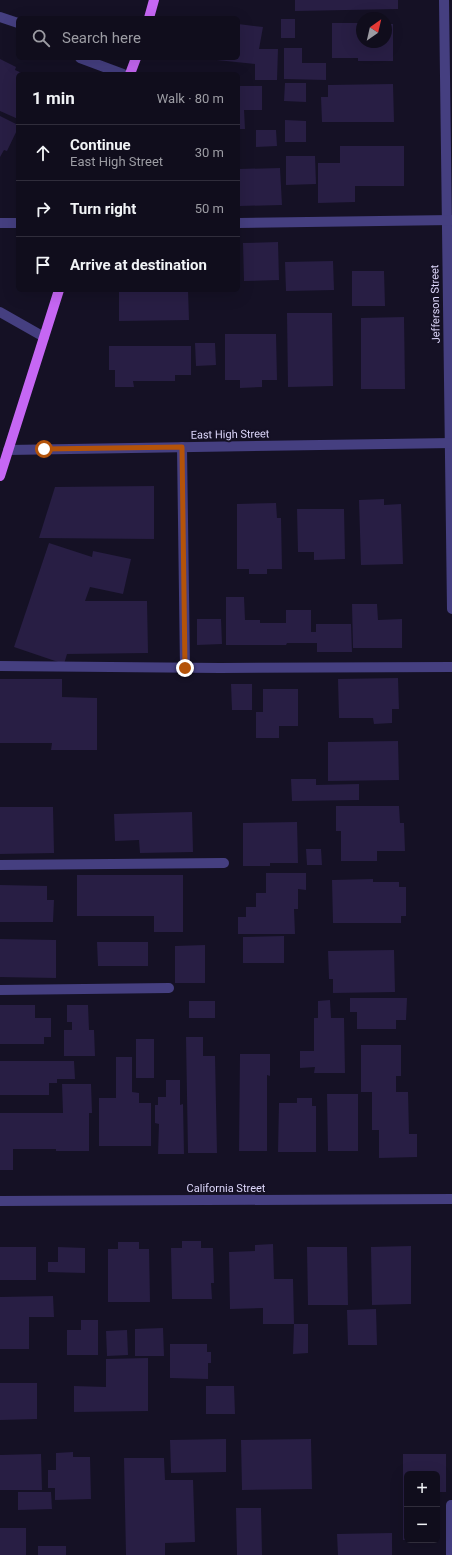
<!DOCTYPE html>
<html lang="en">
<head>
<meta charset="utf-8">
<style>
  :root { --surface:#100d1c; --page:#191625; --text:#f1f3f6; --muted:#9c9ca3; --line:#302d3b }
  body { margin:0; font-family:Roboto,sans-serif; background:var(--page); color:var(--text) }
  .controls { position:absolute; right:12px; bottom:12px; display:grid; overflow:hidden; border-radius:6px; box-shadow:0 4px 16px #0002 }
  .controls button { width:36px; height:36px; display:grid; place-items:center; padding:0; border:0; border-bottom:1px solid var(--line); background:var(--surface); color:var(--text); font:20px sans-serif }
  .compass { position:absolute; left:356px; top:12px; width:36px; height:36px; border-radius:50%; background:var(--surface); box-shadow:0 4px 16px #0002; rotate:34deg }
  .stop { position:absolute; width:12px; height:12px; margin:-9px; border:3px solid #b45309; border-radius:50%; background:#fff }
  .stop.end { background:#b45309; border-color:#fff; box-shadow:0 1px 4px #0008 }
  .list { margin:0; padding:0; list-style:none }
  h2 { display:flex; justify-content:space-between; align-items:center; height:52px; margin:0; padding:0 16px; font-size:17px }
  h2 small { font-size:13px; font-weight:400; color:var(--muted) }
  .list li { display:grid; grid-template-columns:26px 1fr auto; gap:12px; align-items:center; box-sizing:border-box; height:56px; padding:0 16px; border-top:1px solid var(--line) }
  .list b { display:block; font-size:15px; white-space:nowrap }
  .list p { margin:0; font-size:13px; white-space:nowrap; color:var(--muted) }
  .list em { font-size:13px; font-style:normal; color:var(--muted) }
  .icon { flex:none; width:22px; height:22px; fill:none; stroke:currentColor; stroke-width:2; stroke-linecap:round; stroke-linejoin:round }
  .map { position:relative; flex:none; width:452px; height:1555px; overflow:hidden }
  .search { position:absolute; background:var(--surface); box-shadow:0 4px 16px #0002; left:16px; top:16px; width:224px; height:44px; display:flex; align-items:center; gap:10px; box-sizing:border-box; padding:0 14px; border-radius:6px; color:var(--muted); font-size:15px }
  .panel { position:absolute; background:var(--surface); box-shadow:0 4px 16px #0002; left:16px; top:72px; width:224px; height:220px; border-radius:6px }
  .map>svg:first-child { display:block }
  .building { fill:#281e44 }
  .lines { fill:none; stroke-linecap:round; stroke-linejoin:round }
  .minor { stroke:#453f80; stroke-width:10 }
  .major { stroke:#c667f4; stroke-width:10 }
  .route { stroke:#b45309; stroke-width:5 }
  .labels { text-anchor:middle; stroke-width:4; stroke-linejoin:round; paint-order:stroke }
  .street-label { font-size:11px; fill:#ded8fc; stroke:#151125 }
</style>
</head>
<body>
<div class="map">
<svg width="452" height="1555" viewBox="0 0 452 1555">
  <rect width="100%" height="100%" fill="#151125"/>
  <g class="building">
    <polygon points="295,0 398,0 398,9 295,11"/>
    <rect x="281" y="19" width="14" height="19"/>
    <polygon points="332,23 362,23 362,42 386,42 386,24 393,24 393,61 358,61 358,58 332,58"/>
    <polygon points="238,24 263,27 259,49 278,49 277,80 255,80 255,64 207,59 238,58"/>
    <polygon points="284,48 302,48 302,63 326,63 326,80 284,79"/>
    <polygon points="0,59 16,67 15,70 24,74 18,74 18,119 0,111"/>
    <polygon points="285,83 306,83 306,102 284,101"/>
    <polygon points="393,84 394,122 322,122 321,97 328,97 328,85"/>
    <polygon points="238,86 262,86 262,110 244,110 245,129 238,129"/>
    <polygon points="0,116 18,125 18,128 7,151 4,150 0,157"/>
    <polygon points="285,120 306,121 306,142 285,142"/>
    <polygon points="256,130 276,130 277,146 256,147"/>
    <polygon points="340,146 404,146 404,186 355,186 355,202 318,203 318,163 340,163"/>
    <polygon points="286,156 315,156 316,184 286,185"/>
    <polygon points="280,168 282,205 240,206 239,169"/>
    <polygon points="278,242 279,280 244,281 243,243"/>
    <polygon points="333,261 334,290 286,291 285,262"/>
    <polygon points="352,271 384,271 385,306 352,306"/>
    <polygon points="119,290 188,290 189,320 119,321"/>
    <polygon points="287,313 332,313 333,386 288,387"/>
    <polygon points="404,317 405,389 361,389 361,318"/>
    <polygon points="225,334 276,334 277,380 262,380 262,387 240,388 240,380 225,380"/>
    <polygon points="195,343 215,343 216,365 196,366"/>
    <polygon points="109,346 191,346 191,375 175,375 175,381 133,381 134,387 115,387 115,370 109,370"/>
    <polygon points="154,486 154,539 39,538 55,487"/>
    <polygon points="384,499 384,505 401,504 403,564 361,565 359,500"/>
    <polygon points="276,503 277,518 281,518 282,569 267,569 267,574 249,574 249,569 237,569 237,504"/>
    <polygon points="297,509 344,509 345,559 314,560 314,552 298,552"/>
    <polygon points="49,543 92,557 93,551 131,559 123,594 90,587 85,601 147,601 148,653 67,654 64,664 14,647"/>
    <polygon points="226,597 244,597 245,620 260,620 260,623 286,623 286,610 311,610 311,632 316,632 316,624 351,624 352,652 317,652 317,643 287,643 286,645 226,645"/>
    <polygon points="352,604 377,604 378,620 402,619 402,648 353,648"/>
    <polygon points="197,619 221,619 222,644 197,645"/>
    <polygon points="398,678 399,709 392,709 392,723 374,724 373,718 339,718 338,679"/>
    <polygon points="0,679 62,679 62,697 97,698 97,750 51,750 52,743 0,743"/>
    <polygon points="231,684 252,684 252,710 232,710"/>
    <polygon points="263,689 298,689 298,726 279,726 279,738 256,738 256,712 263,712"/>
    <polygon points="398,741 399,780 328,781 328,742"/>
    <polygon points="291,779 316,779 316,785 359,784 359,800 292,801"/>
    <polygon points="336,806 399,806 400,823 404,823 405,851 377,851 377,861 341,861 341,831 336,831"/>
    <polygon points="0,807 53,807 54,853 0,854"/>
    <polygon points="192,812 193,852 140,853 139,840 115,841 114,814"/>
    <polygon points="297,822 298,863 270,863 270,866 243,866 243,823"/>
    <polygon points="306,849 321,849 322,865 307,865"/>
    <polygon points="266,873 306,873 306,890 298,889 298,909 294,909 295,934 238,934 238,917 246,917 246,907 256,907 256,893 266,893"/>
    <polygon points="77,875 183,875 183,932 154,932 154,916 77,916"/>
    <polygon points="373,879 373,882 399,882 399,887 406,887 406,916 401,916 401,923 333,923 332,880"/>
    <polygon points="0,885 47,886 47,900 54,900 53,922 0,922"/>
    <polygon points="284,936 284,963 243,963 243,937"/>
    <polygon points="0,939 56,940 56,978 0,977"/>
    <polygon points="97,942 148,942 148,966 98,966"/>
    <polygon points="205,945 205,983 175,983 175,946"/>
    <polygon points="394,950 395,992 333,993 333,979 329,979 328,951"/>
    <polygon points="350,998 407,998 406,1020 396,1020 396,1029 357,1029 357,1012 350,1012"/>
    <polygon points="330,1000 331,1018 344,1018 345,1073 314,1073 315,1067 300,1068 300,1051 314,1051 314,1018 318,1018 318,1001"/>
    <rect x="189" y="1001" width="26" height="17"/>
    <polygon points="0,1005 35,1005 35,1018 51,1018 51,1037 44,1037 44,1044 0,1044"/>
    <polygon points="67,1005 88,1005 89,1030 94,1030 95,1056 64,1056 64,1030 72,1030 72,1022 67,1022"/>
    <polygon points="186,1037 203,1037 203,1056 215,1056 217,1153 188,1153"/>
    <rect x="136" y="1039" width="18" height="39"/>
    <polygon points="361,1045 401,1045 401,1076 396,1076 396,1092 408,1092 409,1134 417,1134 417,1157 379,1158 379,1130 372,1130 372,1092 361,1092"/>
    <polygon points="240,1054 270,1054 270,1076 267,1075 267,1151 239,1151"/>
    <polygon points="116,1057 132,1057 132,1092 139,1093 139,1103 151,1103 151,1146 99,1146 99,1098 116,1098"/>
    <polygon points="0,1061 74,1061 75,1079 57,1079 57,1083 49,1083 49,1095 0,1095"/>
    <polygon points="166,1080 180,1080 180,1105 183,1104 184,1154 158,1154 159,1124 155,1123 155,1105 158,1105 158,1097 166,1097"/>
    <polygon points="62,1084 91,1084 92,1113 89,1113 89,1151 56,1151 56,1149 13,1149 13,1170 0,1170 0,1113 63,1113"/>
    <polygon points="327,1094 358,1094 358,1151 328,1151"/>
    <polygon points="297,1098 312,1098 312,1106 316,1106 316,1152 278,1152 279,1103 297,1103"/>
    <polygon points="182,1241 201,1241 201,1248 213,1248 214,1283 211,1283 212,1299 172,1299 171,1248 182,1248"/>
    <polygon points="118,1242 139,1242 139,1249 149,1249 150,1302 108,1302 108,1249 118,1249"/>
    <polygon points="273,1244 274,1279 293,1279 294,1324 263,1324 263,1308 230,1309 229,1252 255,1251 255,1245"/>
    <polygon points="411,1246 411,1304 372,1305 371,1247"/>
    <rect x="0" y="1247" width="36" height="33"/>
    <polygon points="58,1247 85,1248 85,1273 48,1272 48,1262 58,1262"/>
    <polygon points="307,1247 347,1247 348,1305 308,1305"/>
    <polygon points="53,1296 54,1317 29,1317 29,1349 0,1349 0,1297"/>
    <polygon points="376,1309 377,1345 348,1345 347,1310"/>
    <polygon points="81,1320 98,1320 98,1355 67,1355 67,1330 81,1330"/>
    <polygon points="294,1324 308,1324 308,1353 293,1354"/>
    <polygon points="163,1328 164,1356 135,1356 135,1329"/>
    <polygon points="127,1330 128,1355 107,1356 106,1331"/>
    <polygon points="170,1344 207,1344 207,1352 211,1352 211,1363 208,1363 208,1379 170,1378"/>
    <polygon points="148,1358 148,1411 74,1412 74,1386 106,1387 106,1359"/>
    <polygon points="0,1383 37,1383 37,1419 0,1420"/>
    <polygon points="206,1386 234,1386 235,1414 206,1414"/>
    <polygon points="226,1439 226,1472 171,1473 170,1440"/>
    <polygon points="311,1439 312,1489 242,1490 241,1440"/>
    <polygon points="73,1452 73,1457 90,1457 91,1499 55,1500 55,1488 48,1488 48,1470 56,1470 56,1453"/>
    <polygon points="41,1454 42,1490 0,1490 0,1455"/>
    <polygon points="403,1454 446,1454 446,1492 437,1492 437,1474 407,1474 407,1540 403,1540"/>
    <polygon points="124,1458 164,1458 165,1480 193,1480 195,1542 165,1543 165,1555 126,1555"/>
    <polygon points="18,1492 51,1492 52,1509 18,1510"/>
    <polygon points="236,1508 261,1508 262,1555 237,1555"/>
    <rect x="0" y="1528" width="26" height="27"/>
    <polygon points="392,1533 392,1555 338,1555 337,1534"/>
    <rect x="38" y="1546" width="28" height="9"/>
  </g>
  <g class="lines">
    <g class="minor">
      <polyline points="444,0 452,609"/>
      <polyline points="0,17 18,23"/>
      <polyline points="80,58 123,74"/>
      <polyline points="0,223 18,223"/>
      <polyline points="238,223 452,220"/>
      <polyline points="0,312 44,337"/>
      <polyline points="182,447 185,668"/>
      <polyline points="8,450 452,443"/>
      <polyline points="0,666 220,668 452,667"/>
      <polyline points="0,865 224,863"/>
      <polyline points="0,990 169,988"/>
      <polyline points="0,1201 452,1199"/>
      <polyline points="451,1505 451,1555"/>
    </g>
    <g class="major">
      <polyline points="149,18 154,0"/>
      <polyline points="130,74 136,58"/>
      <polyline points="0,476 59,290"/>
    </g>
  </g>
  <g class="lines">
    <polyline class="route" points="44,449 182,447 185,668"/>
  </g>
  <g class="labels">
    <g class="street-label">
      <text transform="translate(435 304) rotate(-91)" y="4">Jefferson Street</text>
      <text transform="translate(230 434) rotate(-1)" y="4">East High Street</text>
      <text x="226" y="1192">California Street</text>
    </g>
  </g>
</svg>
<div class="controls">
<button>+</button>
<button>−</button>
</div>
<svg class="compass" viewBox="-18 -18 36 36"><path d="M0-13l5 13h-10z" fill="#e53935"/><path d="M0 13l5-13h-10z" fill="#9c9ca3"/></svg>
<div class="stop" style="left:44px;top:449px"></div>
<div class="stop end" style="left:185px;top:668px"></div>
<div class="search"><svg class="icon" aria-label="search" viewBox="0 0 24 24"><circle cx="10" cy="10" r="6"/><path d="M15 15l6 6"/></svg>Search here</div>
<section class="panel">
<h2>1 min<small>Walk · 80 m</small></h2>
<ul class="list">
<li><svg class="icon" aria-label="ahead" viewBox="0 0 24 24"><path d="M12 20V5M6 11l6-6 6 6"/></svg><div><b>Continue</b><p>East High Street</p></div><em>30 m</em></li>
<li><svg class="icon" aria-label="right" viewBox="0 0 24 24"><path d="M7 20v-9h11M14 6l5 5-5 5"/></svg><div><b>Turn right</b></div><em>50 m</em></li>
<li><svg class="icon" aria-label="arrive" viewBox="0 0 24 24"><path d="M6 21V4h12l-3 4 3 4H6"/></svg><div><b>Arrive at destination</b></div></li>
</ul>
</section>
</div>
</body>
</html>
